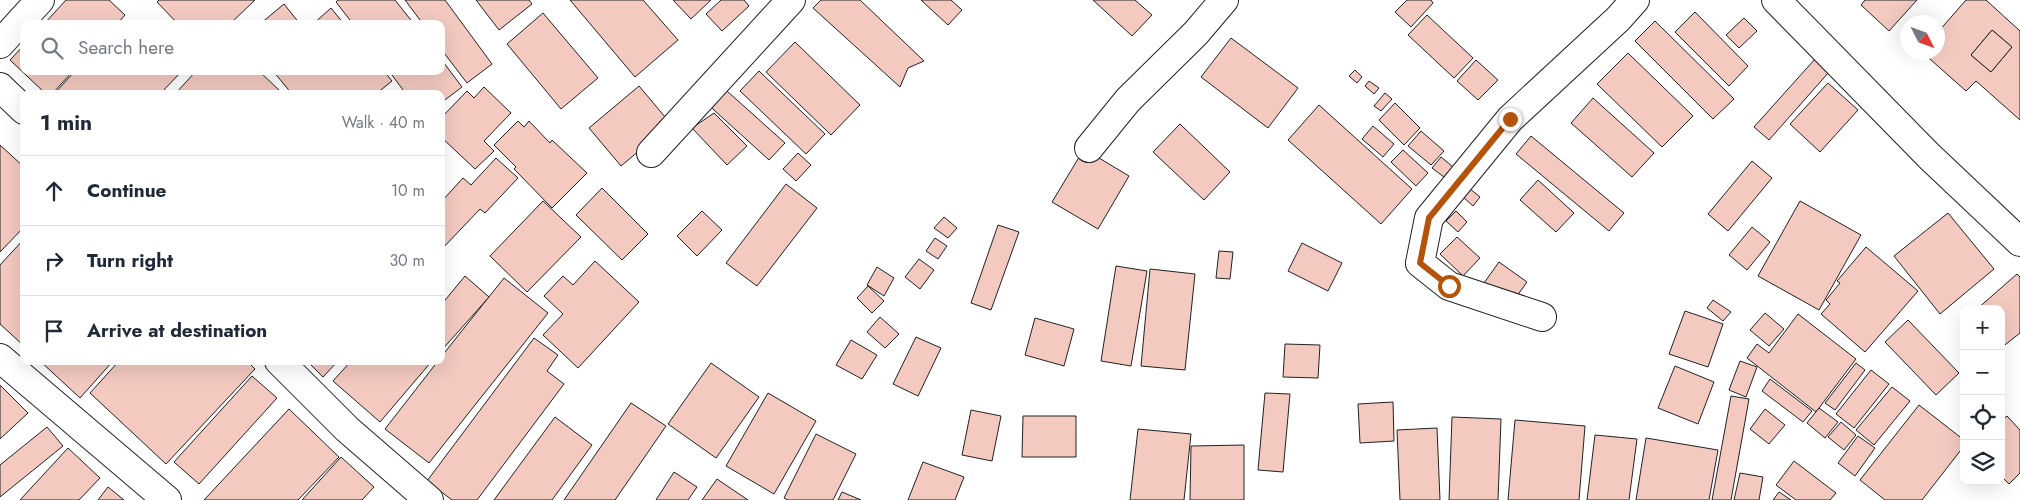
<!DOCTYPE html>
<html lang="en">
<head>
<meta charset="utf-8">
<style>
  :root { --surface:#fff; --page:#f2f2f3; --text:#1f2937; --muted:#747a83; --line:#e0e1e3 }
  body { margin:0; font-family:Jost,sans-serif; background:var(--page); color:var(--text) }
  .controls { position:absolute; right:15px; bottom:15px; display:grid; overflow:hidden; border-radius:10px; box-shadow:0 5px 20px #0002 }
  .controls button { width:45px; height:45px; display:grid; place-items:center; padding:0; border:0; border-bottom:1px solid var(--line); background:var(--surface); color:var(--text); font:25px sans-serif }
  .compass { position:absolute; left:1900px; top:15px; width:45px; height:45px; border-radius:50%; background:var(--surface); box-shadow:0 5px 20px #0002; rotate:132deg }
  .stop { position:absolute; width:15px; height:15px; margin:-11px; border:4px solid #b45309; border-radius:50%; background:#fff }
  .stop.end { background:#b45309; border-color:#fff; box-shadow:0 1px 5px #0008 }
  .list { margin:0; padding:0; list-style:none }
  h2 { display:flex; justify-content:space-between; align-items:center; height:65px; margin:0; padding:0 20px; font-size:21px }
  h2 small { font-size:16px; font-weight:400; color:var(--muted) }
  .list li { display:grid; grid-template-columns:32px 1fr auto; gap:15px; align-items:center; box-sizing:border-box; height:70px; padding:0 20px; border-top:1px solid var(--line) }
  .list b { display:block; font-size:19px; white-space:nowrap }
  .list em { font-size:16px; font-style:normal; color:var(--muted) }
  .icon { flex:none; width:28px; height:28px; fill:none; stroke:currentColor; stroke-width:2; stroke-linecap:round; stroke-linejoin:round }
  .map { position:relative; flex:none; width:2020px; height:500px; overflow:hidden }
  .search { position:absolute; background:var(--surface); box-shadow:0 5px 20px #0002; left:20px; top:20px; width:425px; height:55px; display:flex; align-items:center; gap:12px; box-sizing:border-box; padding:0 18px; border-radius:10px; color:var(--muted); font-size:19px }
  .panel { position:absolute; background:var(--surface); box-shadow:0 5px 20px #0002; left:20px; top:90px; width:425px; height:275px; border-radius:10px }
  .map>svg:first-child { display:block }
  .building { fill:#f3c9c0; stroke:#222; fill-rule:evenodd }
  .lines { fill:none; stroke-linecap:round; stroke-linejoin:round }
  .minor-casing { stroke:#222; stroke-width:30 }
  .minor { stroke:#fff; stroke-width:28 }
  .route { stroke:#b45309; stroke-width:6 }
</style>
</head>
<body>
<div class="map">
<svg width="2020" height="500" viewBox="0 0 2020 500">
  <rect width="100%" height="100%" fill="#fff"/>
  <g class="building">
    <polygon points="66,0 109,0 125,15 117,24 44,24"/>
    <polygon points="159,0 255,0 230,24 178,24 157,2"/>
    <polygon points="338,0 395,0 414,24 353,24 336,2"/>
    <polygon points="405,0 445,0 492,64 467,83 441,49 441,24 423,24"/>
    <polygon points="476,0 529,0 532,4 499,30"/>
    <polygon points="570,0 643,0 678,40 635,77"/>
    <polygon points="673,0 711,0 691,19"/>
    <polygon points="721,0 744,0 749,6 722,31 706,14"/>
    <polygon points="821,0 860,0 924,61 908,68 900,87 813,8"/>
    <polygon points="921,0 951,0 962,10 948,25"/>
    <polygon points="1093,0 1135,0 1152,15 1132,36"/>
    <polygon points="1407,0 1431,0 1433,3 1411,27 1395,12"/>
    <polygon points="1865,0 1917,0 1889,31 1861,5"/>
    <path d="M1966,0H1986L2020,31V120L1976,81L1966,91L1922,52H1938V32ZM1992,30L2012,47L1991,72L1971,55Z"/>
    <polygon points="284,4 300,24 260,24"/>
    <polygon points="331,8 344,24 313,24"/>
    <polygon points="1695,12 1748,66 1729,86 1675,32"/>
    <polygon points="543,13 598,78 561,109 507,44"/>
    <polygon points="1427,15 1473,58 1454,78 1408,35"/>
    <polygon points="1744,18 1757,31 1739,48 1726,35"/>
    <polygon points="1655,21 1734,99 1713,119 1635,41"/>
    <polygon points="1992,30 2012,47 1991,72 1971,55"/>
    <polygon points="1231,38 1298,88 1268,128 1201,77"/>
    <polygon points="795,42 860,105 831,135 766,72"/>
    <polygon points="24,45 24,71 73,71 52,94 46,94 10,60"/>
    <polygon points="1628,53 1693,116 1662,147 1597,84"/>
    <polygon points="441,59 462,87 441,103 441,94 406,94 389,71 441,71"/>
    <polygon points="1815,59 1829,72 1769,140 1754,127"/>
    <polygon points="1476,60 1498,80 1478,100 1457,81"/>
    <polygon points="1355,70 1362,77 1357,83 1349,76"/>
    <polygon points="75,71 182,71 160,94 54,94"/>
    <polygon points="196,71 259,71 280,91 277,94 175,94"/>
    <polygon points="273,71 384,71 392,81 376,94 292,94"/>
    <polygon points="759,71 825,134 806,154 740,91"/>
    <polygon points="1369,81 1379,88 1374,94 1365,86"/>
    <polygon points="718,83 785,143 769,160 703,100"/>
    <polygon points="1828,83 1858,110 1820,152 1790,124"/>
    <polygon points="639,86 671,124 621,166 589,128"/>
    <polygon points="484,87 511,113 484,141 494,151 475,169 441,137 441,118 467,91 474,98"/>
    <polygon points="1385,93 1392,99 1381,111 1374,106"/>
    <polygon points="1593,98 1654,153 1632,177 1571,123"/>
    <polygon points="1395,103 1420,128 1404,145 1379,120"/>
    <polygon points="1319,105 1412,189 1381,224 1288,140"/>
    <polygon points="714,113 747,146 727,165 692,128"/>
    <polygon points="518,121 524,127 529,121 550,143 552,140 587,173 552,208 514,169 516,167 494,145"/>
    <polygon points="1180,124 1230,172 1204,200 1153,152"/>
    <polygon points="1373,126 1394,144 1383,157 1362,139"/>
    <polygon points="1421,131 1444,151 1431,165 1408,146"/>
    <polygon points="1531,136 1624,213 1609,231 1516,154"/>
    <polygon points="0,145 24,167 24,227 0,252"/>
    <polygon points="1084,149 1129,176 1098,229 1052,202"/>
    <polygon points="1403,150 1428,173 1416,186 1391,162"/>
    <polygon points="798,153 811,165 796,181 783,169"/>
    <polygon points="1441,157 1453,167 1444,177 1432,168"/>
    <polygon points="496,158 518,178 485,213 480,209 441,250 441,202 463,178 471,185"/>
    <polygon points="1752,161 1772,178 1728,231 1708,214"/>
    <polygon points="1538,180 1574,213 1556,232 1520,200"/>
    <polygon points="786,184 817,208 757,286 726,263"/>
    <polygon points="602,188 648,234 622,260 576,215"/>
    <polygon points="1469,188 1480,197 1473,206 1462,196"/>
    <polygon points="543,201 581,237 527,292 490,256"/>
    <polygon points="1800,201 1861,235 1819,310 1758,276"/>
    <polygon points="702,211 722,230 697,256 677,236"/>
    <polygon points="1456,211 1467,222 1458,232 1446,221"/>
    <polygon points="1948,213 1994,269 1940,314 1894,256"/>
    <polygon points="944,217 957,228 948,238 934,228"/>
    <polygon points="998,225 1019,232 991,310 971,303"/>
    <polygon points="1752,227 1770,242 1747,270 1729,255"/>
    <polygon points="1457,237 1480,258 1463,276 1440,254"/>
    <polygon points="935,238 947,246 938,259 926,251"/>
    <polygon points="24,239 24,346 0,324 0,265"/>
    <polygon points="1302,243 1342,263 1328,291 1288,271"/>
    <polygon points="1866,247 1918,291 1865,352 1821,314 1830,304 1826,300 1840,283 1837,281"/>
    <polygon points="1219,251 1233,252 1230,279 1216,278"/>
    <polygon points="919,259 934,270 920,289 905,277"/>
    <polygon points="595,261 639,302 578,368 543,335 563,314 544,296 563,276 573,285"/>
    <polygon points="1499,262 1527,282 1512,303 1484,283"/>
    <polygon points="1116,266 1147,271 1131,366 1101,361"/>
    <polygon points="877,267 894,278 884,296 867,285"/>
    <polygon points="1150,269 1195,274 1185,370 1141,366"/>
    <polygon points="2017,274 2020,277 2020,333 2001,348 2001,309 1977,309"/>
    <polygon points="465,276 489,297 441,351 441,305"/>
    <polygon points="504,278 548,313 429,463 385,429 438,361 441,361 441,357"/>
    <polygon points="868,286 884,301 872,313 857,298"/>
    <polygon points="1713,300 1731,312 1723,321 1707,308"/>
    <polygon points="1685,311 1723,324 1708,367 1669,354"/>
    <polygon points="1765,313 1784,329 1769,346 1750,330"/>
    <polygon points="1798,314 1856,359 1816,412 1747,358 1757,344 1769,353"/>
    <polygon points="880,317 899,334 885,348 867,332"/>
    <polygon points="1035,318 1074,329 1064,366 1025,355"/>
    <polygon points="1908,320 1959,373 1936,395 1885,342"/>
    <polygon points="916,337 941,348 918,396 893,384"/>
    <polygon points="534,338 558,355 547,371 564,384 477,500 452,500 427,481"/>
    <polygon points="851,340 877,355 862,379 836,365"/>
    <polygon points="1285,344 1320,345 1318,378 1283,377"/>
    <polygon points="40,361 113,361 80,398"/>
    <polygon points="119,361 247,361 255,369 166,464 90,393"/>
    <polygon points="307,361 338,361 323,377"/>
    <polygon points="351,361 432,361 380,422 333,381"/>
    <polygon points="1740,361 1757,367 1746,397 1729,390"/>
    <polygon points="711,363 759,397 716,458 668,424"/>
    <polygon points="1856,363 1865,370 1835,410 1825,403"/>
    <polygon points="1675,366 1714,382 1698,424 1658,408"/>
    <polygon points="1871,370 1889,384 1854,428 1836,414"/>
    <polygon points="252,376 277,398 199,484 174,462"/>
    <polygon points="1770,379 1812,411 1803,422 1762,391"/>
    <polygon points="0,385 28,413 0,439"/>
    <polygon points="1892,387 1910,401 1874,445 1856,430"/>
    <polygon points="768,393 816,421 774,494 726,466"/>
    <polygon points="1265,393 1290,394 1283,472 1258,470"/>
    <polygon points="1731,396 1749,399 1731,500 1712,500"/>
    <polygon points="1393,402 1394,441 1360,443 1358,404"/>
    <polygon points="631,403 666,426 615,500 564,500"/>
    <polygon points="1919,405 1964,440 1964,446 1922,500 1885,500 1860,480"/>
    <polygon points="1819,408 1838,422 1825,438 1807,423"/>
    <polygon points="289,409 339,457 298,500 204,500"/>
    <polygon points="1765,409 1785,425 1769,444 1750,429"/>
    <polygon points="971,410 1001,416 992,461 962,455"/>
    <polygon points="1023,416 1076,416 1076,457 1022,457"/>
    <polygon points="2007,416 2020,430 2020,473 2009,484 2001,476 2001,421"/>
    <polygon points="555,417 592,445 552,500 494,500"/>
    <polygon points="1452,417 1501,419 1498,500 1449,500"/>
    <polygon points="1515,420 1585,426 1579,500 1508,500"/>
    <polygon points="1841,422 1856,435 1844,450 1828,437"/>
    <polygon points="47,427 63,446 0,497 0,465"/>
    <polygon points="1437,428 1440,500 1400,500 1397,430"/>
    <polygon points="1138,429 1191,434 1184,500 1130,500"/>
    <polygon points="816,434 856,454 833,500 788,500 784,498"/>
    <polygon points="1595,435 1637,439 1629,500 1587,500"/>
    <polygon points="1858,436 1875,448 1855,476 1838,463"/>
    <polygon points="1646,438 1718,450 1709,500 1636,500"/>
    <polygon points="1244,445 1244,500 1190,500 1191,446"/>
    <polygon points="68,448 100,478 79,500 20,500"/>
    <polygon points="341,457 374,487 362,500 302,500"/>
    <polygon points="1794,461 1836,493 1830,500 1796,500 1776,485"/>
    <polygon points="923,462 964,477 955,500 908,500"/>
    <polygon points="674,472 697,487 688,500 656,500"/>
    <polygon points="1740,473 1763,477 1759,500 1734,500"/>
    <polygon points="717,479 748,500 702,500"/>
    <polygon points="108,487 124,500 98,500"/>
    <polygon points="842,492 861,500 838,500"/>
    <polygon points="1779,492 1791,500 1773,500"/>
  </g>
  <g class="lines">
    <defs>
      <g id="minor">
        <polyline points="1776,0 1929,156 2020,242"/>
        <polyline points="0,44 40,0"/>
        <polyline points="0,87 24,110"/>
        <polyline points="1089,148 1128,100 1196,33 1224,0"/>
        <polyline points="651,153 791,0"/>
        <polyline points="1542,317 1449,286 1420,263 1429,218 1510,119 1618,19 1635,0"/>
        <polyline points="0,358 167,500"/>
        <polyline points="279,361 347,429 429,500"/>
      </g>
    </defs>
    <use href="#minor" class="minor-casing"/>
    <use href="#minor" class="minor"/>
  </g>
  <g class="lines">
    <polyline class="route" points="1449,286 1420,263 1429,218 1510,119"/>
  </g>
</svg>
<div class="controls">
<button>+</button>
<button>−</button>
<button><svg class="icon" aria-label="locate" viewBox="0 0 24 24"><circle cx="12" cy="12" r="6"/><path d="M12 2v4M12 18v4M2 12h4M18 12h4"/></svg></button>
<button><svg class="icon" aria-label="layers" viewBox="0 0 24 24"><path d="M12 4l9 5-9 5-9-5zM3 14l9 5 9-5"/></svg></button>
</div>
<svg class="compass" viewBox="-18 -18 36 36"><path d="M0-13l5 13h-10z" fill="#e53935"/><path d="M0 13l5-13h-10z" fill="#747a83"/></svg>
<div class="stop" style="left:1449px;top:286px"></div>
<div class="stop end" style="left:1510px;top:119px"></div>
<div class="search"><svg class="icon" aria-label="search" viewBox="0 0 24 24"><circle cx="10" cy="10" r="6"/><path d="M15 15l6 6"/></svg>Search here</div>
<section class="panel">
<h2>1 min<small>Walk · 40 m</small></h2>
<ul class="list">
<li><svg class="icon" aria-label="ahead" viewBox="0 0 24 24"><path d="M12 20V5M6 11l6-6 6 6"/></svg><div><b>Continue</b></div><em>10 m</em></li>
<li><svg class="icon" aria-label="right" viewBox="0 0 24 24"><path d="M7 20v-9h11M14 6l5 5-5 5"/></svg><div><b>Turn right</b></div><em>30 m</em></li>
<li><svg class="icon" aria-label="arrive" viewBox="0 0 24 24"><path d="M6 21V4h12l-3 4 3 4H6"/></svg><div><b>Arrive at destination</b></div></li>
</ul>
</section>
</div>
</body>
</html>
